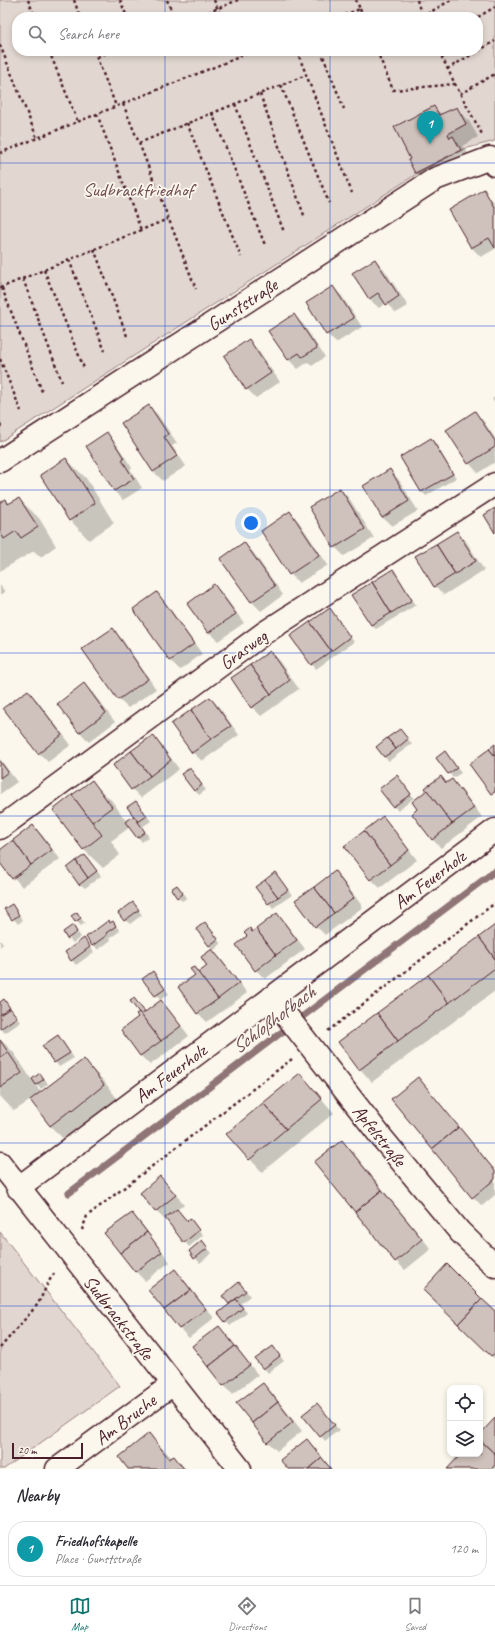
<!DOCTYPE html>
<html lang="en">
<head>
<meta charset="utf-8">
<style>
  :root { --surface:#fff; --page:#f7f7f7; --text:#2b2b33; --muted:#7c7c81; --line:#e1e1e2; --accent:#0f766e }
  body { margin:0; font-family:Caveat,sans-serif; background:var(--page); color:var(--text) }
  .controls { position:absolute; right:12px; bottom:12px; display:grid; overflow:hidden; border-radius:8px; box-shadow:0 2px 6px #0003 }
  .controls button { width:36px; height:36px; display:grid; place-items:center; padding:0; border:0; border-bottom:1px solid var(--line); background:var(--surface); color:var(--text); font:20px sans-serif }
  .scale { position:absolute; left:12px; bottom:10px; width:71px; box-sizing:border-box; padding-left:4px; border:2px solid #4a1f2b; border-top:0; font-size:11px; line-height:14px; white-space:nowrap; color:#4a1f2b; -webkit-text-stroke:3px #fbf7ec; paint-order:stroke }
  .you { position:absolute; left:251px; top:523px; width:14px; height:14px; margin:-10px; border:3px solid #fff; border-radius:50%; background:#1a73e8; box-shadow:0 0 0 6px #1a73e833 }
  .badge { display:grid; place-items:center; width:26px; height:26px; border-radius:50%; background:var(--accent); color:#fff; font-size:13px; font-weight:700 }
  .pin { position:absolute; translate:-50% -33px; filter:drop-shadow(0 1px 2px #0008) }
  .pin::after { content:''; position:absolute; top:21px; width:14px; height:12px; background:inherit; clip-path:polygon(0 0,100% 0,50% 100%) }
  .list { margin:0; padding:0; list-style:none }
  h2 { display:flex; justify-content:space-between; align-items:center; height:52px; margin:0; padding:0 16px; font-size:17px }
  h2 small { font-size:13px; font-weight:400; color:var(--muted) }
  .list li { display:grid; grid-template-columns:26px 1fr auto; gap:12px; align-items:center; box-sizing:border-box; height:56px; margin:0 8px 8px; padding:0 8px; border:1px solid var(--line); border-radius:16px }
  .list b { display:block; font-size:15px; white-space:nowrap }
  .list p { margin:0; font-size:13px; white-space:nowrap; color:var(--muted) }
  .list em { font-size:13px; font-style:normal; color:var(--muted) }
  .icon { flex:none; width:22px; height:22px; fill:none; stroke:currentColor; stroke-width:2; stroke-linecap:round; stroke-linejoin:round }
  .map { position:relative; flex:none; width:495px; height:1469px; overflow:hidden }
  .search { position:absolute; background:var(--surface); box-shadow:0 2px 6px #0003; left:12px; right:12px; top:12px; height:44px; display:flex; align-items:center; gap:10px; box-sizing:border-box; padding:0 14px; border-radius:16px; color:var(--muted); font-size:15px }
  .sheet { height:116px; background:var(--surface) }
  nav { display:flex; justify-content:space-around; align-items:center; box-sizing:border-box; height:56px; border-top:1px solid var(--line); background:var(--surface); font-size:11px; color:var(--muted) }
  nav a { display:grid; justify-items:center; gap:2px }
  nav .on { color:var(--accent) }
  .map>svg:first-child { display:block }
  .green { fill:#e2d7d0; stroke:#967b7e; fill-rule:evenodd }
  .shadow { fill:#0003 }
  .lines { fill:none; stroke-linecap:round; stroke-linejoin:round }
  .stream { stroke:#907477; stroke-width:7 }
  .building { fill:#cfc2bc; stroke:#4a1f2b }
  .minor-casing { stroke:#4a1f2b; stroke-width:25 }
  .path { stroke:#4a1f2b; stroke-width:2.5; stroke-dasharray:3 3; stroke-linecap:butt }
  .minor { stroke:#fbf7ec; stroke-width:22 }
  .grid { fill:none; stroke:#1d4ed8; stroke-width:1; stroke-opacity:0.55 }
  .labels { text-anchor:middle; stroke-width:3.5; stroke-linejoin:round; paint-order:stroke }
  .park-label { font-size:19px; fill:#704d54; stroke:#fbf7ec }
  .street-label { font-size:19px; fill:#4a1f2b; stroke:#fbf7ec }
  .water-label { font-size:20px; font-style:italic; fill:#6d4a51; stroke:#fbf7ec }
</style>
</head>
<body>
<div class="map">
<svg width="495" height="1469" viewBox="0 0 495 1469">
  <rect width="100%" height="100%" fill="#fbf7ec"/>
  <filter id="ink" filterUnits="userSpaceOnUse"><feTurbulence type="fractalNoise" baseFrequency=".025" numOctaves="2"/><feDisplacementMap in="SourceGraphic" scale="8" xChannelSelector="R" yChannelSelector="G"/><feConvolveMatrix kernelMatrix="1 2 1 2 8 2 1 2 1" color-interpolation-filters="sRGB"/></filter>
  <g filter="url(#ink)">
    <g class="green">
      <path d="M0,0H495V141L464,149L418,173L0,442ZM17,17H478V51H17Z"/>
      <polygon points="0,1232 120,1386 4,1469 0,1469"/>
    </g>
    <g class="shadow">
      <polygon points="434,107 442,115 456,108 469,121 478,137 462,146 466,150 473,163 429,186 416,173 410,160"/>
      <polygon points="483,191 495,204 495,249 481,257 472,248"/>
      <polygon points="375,260 384,269 408,306 396,313 386,303 379,308 369,299 353,274"/>
      <polygon points="333,287 342,296 362,327 336,343 327,334"/>
      <polygon points="294,315 303,324 325,357 312,366 308,362 298,369 289,360"/>
      <polygon points="249,341 258,350 280,382 256,398 247,389"/>
      <polygon points="495,397 495,403 492,399"/>
      <polygon points="149,406 158,415 177,443 172,446 186,466 163,481 154,472 122,423"/>
      <polygon points="475,412 484,422 495,438 495,462 478,473 469,463 448,430"/>
      <polygon points="107,434 116,443 132,468 130,469 142,488 123,500 114,491 87,446"/>
      <polygon points="431,439 436,444 456,478 426,496 422,492 401,457"/>
      <polygon points="66,459 86,478 114,523 89,540 70,520"/>
      <polygon points="390,470 399,480 418,511 392,526 382,517"/>
      <polygon points="340,489 349,498 374,538 344,556 335,547"/>
      <polygon points="19,499 39,518 56,546 41,557 34,551 0,571 0,503 6,500 10,504"/>
      <polygon points="290,513 299,522 328,565 299,583 290,574"/>
      <polygon points="456,532 466,541 484,570 444,595 435,586"/>
      <polygon points="244,543 253,552 283,595 261,611 252,602 222,559"/>
      <polygon points="393,571 397,575 416,605 376,629 371,625"/>
      <polygon points="0,585 5,592 0,595"/>
      <polygon points="214,585 223,594 244,623 218,641 209,632 188,604"/>
      <polygon points="157,594 166,603 202,654 180,670 171,661 135,609"/>
      <polygon points="330,609 354,642 316,669 312,664"/>
      <polygon points="112,629 122,639 156,689 128,708 118,699"/>
      <polygon points="270,652 279,661 299,689 261,716 252,707"/>
      <polygon points="84,684 93,693 115,722 89,742 80,732 58,704"/>
      <polygon points="27,691 37,700 71,745 48,762 39,753"/>
      <polygon points="210,698 219,707 239,735 202,761 192,752"/>
      <polygon points="400,730 412,744 389,761 384,757"/>
      <polygon points="153,736 162,746 179,769 141,798 132,789"/>
      <polygon points="449,757 461,773 453,778 437,758"/>
      <polygon points="0,759 17,782 0,794"/>
      <polygon points="190,769 206,790 199,795 194,790"/>
      <polygon points="441,777 447,784 452,780 461,789 482,817 441,848 432,839 419,810 428,791"/>
      <polygon points="401,781 414,798 398,811 394,806"/>
      <polygon points="92,782 112,801 127,822 135,816 136,802 151,821 142,827 149,837 142,842 130,827 111,841 120,855 103,868 83,849"/>
      <polygon points="383,817 392,827 417,860 380,888 371,879"/>
      <polygon points="33,826 42,835 60,859 22,887 0,861 0,851"/>
      <polygon points="89,861 101,876 85,888 80,884"/>
      <polygon points="334,873 344,882 363,907 325,935 316,926 297,901"/>
      <polygon points="275,874 292,895 273,908 269,903"/>
      <polygon points="181,891 187,898 182,901 178,897"/>
      <polygon points="11,905 23,920 18,924 6,909"/>
      <polygon points="137,908 142,915 130,924 125,920"/>
      <polygon points="77,914 85,923 81,926 76,921"/>
      <polygon points="277,914 286,924 305,949 265,979 256,970 253,933"/>
      <polygon points="113,922 120,931 110,938 111,940 98,950 87,937"/>
      <polygon points="73,926 81,937 73,943 64,932"/>
      <polygon points="495,926 495,991 372,1082 360,1069"/>
      <polygon points="209,928 221,944 213,951 221,959 247,993 207,1022 198,1013 199,974 209,966 202,957 213,949 209,945"/>
      <polygon points="0,940 3,944 0,947"/>
      <polygon points="84,940 94,952 76,965 66,953"/>
      <polygon points="153,972 169,994 160,1000 144,979"/>
      <polygon points="134,999 146,1013 161,1002 170,1011 189,1036 150,1065 141,1056 123,1031 143,1016"/>
      <polygon points="4,1001 21,1022 5,1033 0,1028 0,1003"/>
      <polygon points="58,1036 74,1058 59,1067 44,1046"/>
      <polygon points="0,1039 14,1053 32,1080 40,1075 45,1079 48,1084 41,1089 35,1084 41,1093 84,1061 103,1080 122,1105 70,1145 50,1126 31,1100 14,1111 0,1096"/>
      <polygon points="300,1074 334,1113 262,1172 250,1159"/>
      <polygon points="418,1078 495,1170 495,1195 482,1206 473,1197"/>
      <polygon points="342,1141 351,1150 431,1249 405,1270 396,1261"/>
      <polygon points="160,1177 184,1204 177,1210 188,1222 190,1220 203,1235 189,1247 167,1219 165,1220 156,1211"/>
      <polygon points="132,1214 141,1223 170,1262 145,1281 136,1272 106,1234"/>
      <polygon points="202,1242 212,1253 200,1263 190,1252"/>
      <polygon points="175,1271 184,1280 214,1318 189,1338 180,1329 150,1290"/>
      <polygon points="244,1288 250,1296 240,1304 247,1313 230,1326 226,1321 230,1304 223,1296"/>
      <polygon points="424,1290 495,1313 495,1359"/>
      <polygon points="219,1327 228,1336 258,1375 233,1394 224,1385"/>
      <polygon points="273,1347 284,1361 268,1373 257,1360"/>
      <polygon points="263,1384 272,1393 302,1431 277,1451 268,1442"/>
      <polygon points="317,1404 339,1430 325,1441 304,1415"/>
      <polygon points="495,1420 495,1469 449,1469 463,1454 480,1454 480,1436"/>
      <polygon points="149,1435 172,1458 174,1457 186,1469 130,1469"/>
      <polygon points="307,1440 316,1449 331,1469 289,1469"/>
    </g>
    <g class="lines">
      <polyline class="stream" points="69,1193 495,871"/>
    </g>
    <g class="building">
      <polygon points="434,106 439,115 457,107 466,124 448,134 450,138 453,136 461,150 415,173 408,160 410,159 394,127"/>
      <polygon points="484,189 495,209 495,248 489,238 471,248 449,210"/>
      <polygon points="375,259 399,296 386,305 378,293 369,299 352,273"/>
      <polygon points="333,286 354,318 326,335 306,303"/>
      <polygon points="294,314 317,348 302,357 299,353 288,360 268,331"/>
      <polygon points="249,339 271,373 246,390 224,356"/>
      <polygon points="149,405 168,434 164,437 177,456 153,472 121,423"/>
      <polygon points="475,411 495,441 495,447 468,464 446,430"/>
      <polygon points="107,432 124,458 122,460 134,479 114,491 86,446"/>
      <polygon points="431,438 453,474 421,492 400,457"/>
      <polygon points="66,458 95,503 69,521 40,475"/>
      <polygon points="390,469 409,501 382,518 363,486"/>
      <polygon points="340,488 365,529 334,548 309,507"/>
      <polygon points="19,498 38,527 21,538 16,531 4,539 0,532 0,502 6,499 8,504"/>
      <polygon points="495,508 495,533 484,515"/>
      <polygon points="290,511 319,555 289,575 261,531"/>
      <polygon points="457,531 476,561 455,574 436,544"/>
      <polygon points="244,542 275,586 251,602 220,559"/>
      <polygon points="436,544 455,574 434,587 415,556"/>
      <polygon points="393,569 412,600 391,613 372,582"/>
      <polygon points="372,582 391,613 371,625 351,595"/>
      <polygon points="214,584 236,614 208,633 187,604"/>
      <polygon points="157,592 194,644 170,661 133,609"/>
      <polygon points="330,608 350,637 331,651 310,622"/>
      <polygon points="310,622 331,651 311,665 290,636"/>
      <polygon points="113,628 148,679 118,700 82,649"/>
      <polygon points="270,651 290,680 271,694 250,665"/>
      <polygon points="250,665 271,694 251,708 231,678"/>
      <polygon points="84,683 106,713 79,733 57,704"/>
      <polygon points="28,690 62,735 38,754 3,708"/>
      <polygon points="210,697 231,726 211,739 191,710"/>
      <polygon points="191,710 211,739 192,753 171,724"/>
      <polygon points="400,729 408,739 396,749 387,738"/>
      <polygon points="153,735 171,760 150,776 131,751"/>
      <polygon points="387,738 396,749 384,757 376,747"/>
      <polygon points="495,744 495,756 489,749"/>
      <polygon points="489,749 495,756 495,792 491,794 469,764"/>
      <polygon points="131,751 150,776 131,790 113,765"/>
      <polygon points="445,751 457,768 448,774 436,758"/>
      <polygon points="0,761 8,772 0,778"/>
      <polygon points="190,768 202,785 194,791 181,774"/>
      <polygon points="397,775 411,794 393,807 379,789"/>
      <polygon points="441,776 446,783 452,779 474,808 452,824 425,788"/>
      <polygon points="92,780 112,807 92,822 72,795"/>
      <polygon points="427,790 452,824 432,840 412,814 417,809 412,802"/>
      <polygon points="72,795 102,835 83,850 53,810"/>
      <polygon points="136,801 147,816 138,822 127,807"/>
      <polygon points="134,816 145,832 137,838 125,822"/>
      <polygon points="383,816 409,850 390,865 364,831"/>
      <polygon points="33,825 52,850 31,865 13,840"/>
      <polygon points="364,831 390,865 370,880 344,846"/>
      <polygon points="13,840 31,865 12,879 0,863 0,850"/>
      <polygon points="85,855 97,871 88,878 76,861"/>
      <polygon points="76,861 88,878 79,885 67,868"/>
      <polygon points="335,871 354,898 334,913 314,887"/>
      <polygon points="275,872 288,890 278,897 265,880"/>
      <polygon points="265,880 278,897 268,904 255,887"/>
      <polygon points="177,885 183,893 177,898 171,889"/>
      <polygon points="314,887 334,913 315,927 295,900"/>
      <polygon points="133,902 139,910 124,921 118,913"/>
      <polygon points="12,904 19,915 12,920 4,909"/>
      <polygon points="77,912 81,918 75,922 71,916"/>
      <polygon points="277,913 297,940 276,955 256,929"/>
      <polygon points="109,920 110,923 113,921 116,926 106,933 107,935 92,946 86,937"/>
      <polygon points="205,922 218,939 209,946 196,929"/>
      <polygon points="73,925 77,932 67,939 63,932"/>
      <polygon points="495,925 495,959 479,937"/>
      <polygon points="250,928 252,932 256,929 276,955 255,971 236,945 247,936 244,933"/>
      <polygon points="479,937 495,959 495,968 449,1003 428,975"/>
      <polygon points="84,938 90,947 71,961 65,952"/>
      <polygon points="212,949 239,983 218,999 198,973 207,966 201,957"/>
      <polygon points="194,967 218,999 197,1014 178,987 195,975 190,969"/>
      <polygon points="153,971 165,989 155,996 142,979"/>
      <polygon points="428,975 449,1003 398,1041 377,1013"/>
      <polygon points="134,998 145,1012 141,1015 130,1001"/>
      <polygon points="4,999 10,1008 0,1015 0,1002"/>
      <polygon points="161,1000 181,1026 161,1041 141,1015"/>
      <polygon points="10,1008 17,1017 0,1029 0,1015"/>
      <polygon points="139,1012 161,1041 140,1056 121,1030 138,1017 136,1014"/>
      <polygon points="377,1013 398,1041 359,1070 338,1042"/>
      <polygon points="58,1035 70,1053 54,1063 42,1046"/>
      <polygon points="0,1040 8,1052 0,1058"/>
      <polygon points="8,1052 22,1073 0,1088 0,1058"/>
      <polygon points="84,1059 104,1085 73,1110 72,1109 50,1126 30,1100"/>
      <polygon points="40,1073 44,1079 36,1085 32,1079"/>
      <polygon points="300,1073 322,1099 286,1129 263,1103"/>
      <polygon points="418,1077 459,1127 432,1149 391,1099"/>
      <polygon points="263,1103 286,1129 249,1160 226,1134"/>
      <polygon points="459,1127 495,1171 495,1179 472,1198 432,1149"/>
      <polygon points="342,1140 382,1190 355,1212 314,1162"/>
      <polygon points="160,1176 176,1195 155,1212 140,1193"/>
      <polygon points="382,1190 422,1239 395,1262 355,1212"/>
      <polygon points="177,1209 187,1221 190,1218 199,1230 184,1243 165,1218"/>
      <polygon points="132,1213 147,1232 120,1253 104,1233"/>
      <polygon points="147,1232 162,1252 135,1272 120,1253"/>
      <polygon points="202,1240 208,1248 194,1259 189,1251"/>
      <polygon points="447,1264 482,1299 458,1324 423,1290"/>
      <polygon points="175,1269 191,1290 164,1310 148,1290"/>
      <polygon points="239,1282 246,1291 229,1304 222,1296"/>
      <polygon points="191,1290 206,1309 179,1329 164,1310"/>
      <polygon points="236,1299 243,1308 225,1322 218,1313"/>
      <polygon points="482,1299 495,1311 495,1353 491,1356 458,1324"/>
      <polygon points="219,1326 235,1346 208,1367 192,1346"/>
      <polygon points="235,1346 250,1365 223,1386 208,1367"/>
      <polygon points="273,1346 280,1356 263,1369 255,1359"/>
      <polygon points="263,1383 278,1402 252,1423 236,1403"/>
      <polygon points="278,1402 293,1422 267,1443 252,1423"/>
      <polygon points="317,1403 335,1425 320,1437 302,1415"/>
      <polygon points="495,1418 495,1454 480,1440 480,1434"/>
      <polygon points="149,1433 169,1459 174,1456 184,1469 128,1469 119,1457"/>
      <polygon points="307,1439 322,1458 309,1469 288,1469 280,1460"/>
      <polygon points="480,1440 495,1454 495,1465 491,1469 447,1469 461,1454 480,1454"/>
      <polygon points="322,1458 331,1469 309,1469"/>
    </g>
    <g class="lines">
      <defs>
        <g id="minor">
          <polyline points="0,461 435,179 490,158 495,165"/>
          <polyline points="0,828 264,633 495,484"/>
          <polyline points="272,997 382,1138 460,1232 495,1266"/>
          <polyline points="0,1163 240,1469"/>
          <polyline points="18,1188 495,830"/>
          <polyline points="57,1469 173,1384"/>
        </g>
      </defs>
      <use href="#minor" class="minor-casing"/>
      <g class="path">
        <polyline points="28,0 35,17"/>
        <polyline points="74,0 80,17"/>
        <polyline points="120,0 127,17"/>
        <polyline points="167,0 174,17"/>
        <polyline points="214,0 221,17"/>
        <polyline points="417,0 422,17"/>
        <polyline points="360,9 363,17"/>
        <polyline points="197,17 238,0"/>
        <polyline points="339,17 360,9 356,0"/>
        <polyline points="422,17 451,0"/>
        <polyline points="478,17 495,7"/>
        <polyline points="0,45 37,138"/>
        <polyline points="49,51 78,122"/>
        <polyline points="94,51 116,106"/>
        <polyline points="236,51 238,57"/>
        <polyline points="297,51 352,193"/>
        <polyline points="321,51 344,109"/>
        <polyline points="377,51 393,90 455,84"/>
        <polyline points="439,51 455,84 483,136"/>
        <polyline points="478,51 495,41"/>
        <polyline points="97,57 112,51"/>
        <polyline points="447,69 478,51"/>
        <polyline points="281,85 329,203"/>
        <polyline points="260,94 305,218"/>
        <polyline points="460,94 495,74"/>
        <polyline points="123,104 139,143 306,75"/>
        <polyline points="235,104 284,232"/>
        <polyline points="212,113 265,245"/>
        <polyline points="97,114 141,230"/>
        <polyline points="187,123 241,257"/>
        <polyline points="139,143 196,289"/>
        <polyline points="0,153 254,51"/>
        <polyline points="94,249 127,336"/>
        <polyline points="69,260 105,351"/>
        <polyline points="44,270 84,368"/>
        <polyline points="23,279 62,382"/>
        <polyline points="0,288 168,219"/>
        <polyline points="2,288 43,394"/>
        <polyline points="0,359 21,411"/>
        <polyline points="0,424 1,427"/>
        <polyline points="328,1031 495,903"/>
        <polyline points="82,1230 87,1216 292,1059"/>
        <polyline points="0,1348 38,1304 49,1281 56,1271"/>
      </g>
      <use href="#minor" class="minor"/>
    </g>
  </g>
  <path class="grid" d="M165,0V17M330,0V17M165,51V1469M330,51V1469M0,163H495M0,326H495M0,490H495M0,653H495M0,816H495M0,979H495M0,1143H495M0,1306H495"/>
  <g class="labels">
    <g class="park-label">
      <text x="138" y="196">Sudbrackfriedhof</text>
    </g>
    <g class="street-label">
      <text transform="translate(242 304) rotate(-33)" y="7">Gunststraße</text>
      <text transform="translate(243 649) rotate(-36)" y="7">Grasweg</text>
      <text transform="translate(429 879) rotate(-37)" y="7">Am Feuerholz</text>
      <text transform="translate(170 1073) rotate(-37)" y="7">Am Feuerholz</text>
      <text transform="translate(380 1135) rotate(51)" y="7">Apfelstraße</text>
      <text transform="translate(119 1317) rotate(52)" y="7">Sudbrackstraße</text>
      <text transform="translate(125 1419) rotate(-37)" y="7">Am Bruche</text>
    </g>
    <g class="water-label">
      <text transform="translate(273 1019) rotate(-37)" y="7">Schloßhofbach</text>
    </g>
  </g>
</svg>
<div class="controls">
<button><svg class="icon" aria-label="locate" viewBox="0 0 24 24"><circle cx="12" cy="12" r="6"/><path d="M12 2v4M12 18v4M2 12h4M18 12h4"/></svg></button>
<button><svg class="icon" aria-label="layers" viewBox="0 0 24 24"><path d="M12 4l9 5-9 5-9-5zM3 14l9 5 9-5"/></svg></button>
</div>
<div class="scale">20 m</div>
<div class="you"></div>
<div class="pin badge" style="left:430px;top:144px;background:#0f9aa8">1</div>
<div class="search"><svg class="icon" aria-label="search" viewBox="0 0 24 24"><circle cx="10" cy="10" r="6"/><path d="M15 15l6 6"/></svg>Search here</div>
</div>
<section class="sheet">
<h2>Nearby<small></small></h2>
<ul class="list">
<li><span class="badge" style="background:#0f9aa8">1</span><div><b>Friedhofskapelle</b><p>Place · Gunststraße</p></div><em>120 m</em></li>
</ul>
</section>
<nav>
<a class="on"><svg class="icon" aria-label="map" viewBox="0 0 24 24"><path d="M3 6l6-2 6 2 6-2v14l-6 2-6-2-6 2zM9 4v14M15 6v14"/></svg>Map</a>
<a><svg class="icon" aria-label="directions" viewBox="0 0 24 24"><path d="M12 3l9 9-9 9-9-9zM9 14v-3h6M13 9l2 2-2 2"/></svg>Directions</a>
<a><svg class="icon" aria-label="saved" viewBox="0 0 24 24"><path d="M7 4h10v16l-5-4-5 4z"/></svg>Saved</a>
</nav>
</body>
</html>
